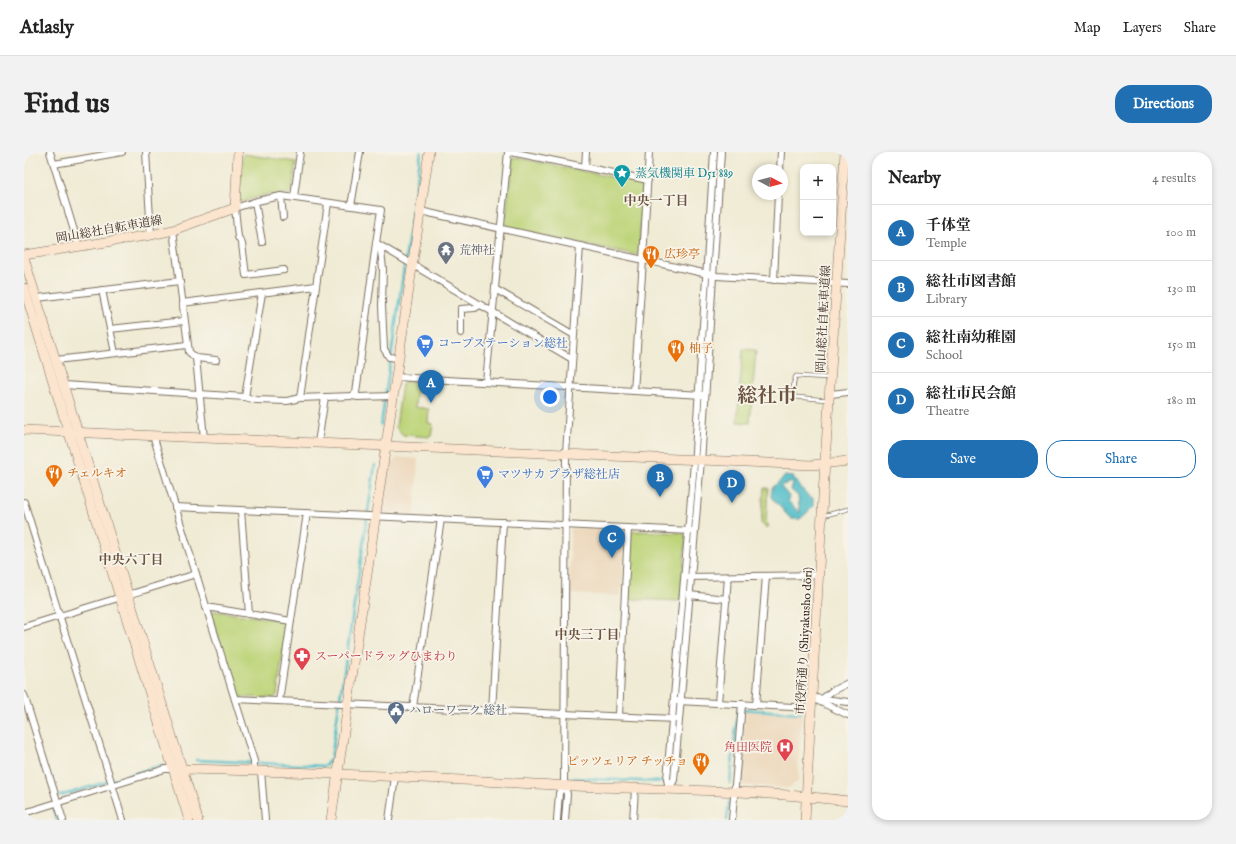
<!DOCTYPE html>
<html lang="en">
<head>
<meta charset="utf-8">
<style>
  :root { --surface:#fff; --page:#f2f2f2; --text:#222; --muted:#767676; --line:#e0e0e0; --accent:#1f6fb2 }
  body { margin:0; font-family:"IM FELL English","Noto Serif JP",serif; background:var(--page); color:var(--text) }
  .controls { position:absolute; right:12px; top:12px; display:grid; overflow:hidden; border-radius:8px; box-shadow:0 2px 6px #0003 }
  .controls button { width:36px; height:36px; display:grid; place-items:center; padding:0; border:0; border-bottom:1px solid var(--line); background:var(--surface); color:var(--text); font:20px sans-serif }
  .compass { position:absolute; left:728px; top:12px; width:36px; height:36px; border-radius:50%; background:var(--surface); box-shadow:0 2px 6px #0003; rotate:97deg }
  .you { position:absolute; left:526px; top:245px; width:14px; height:14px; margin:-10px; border:3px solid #fff; border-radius:50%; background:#1a73e8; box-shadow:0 0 0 6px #1a73e833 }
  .badge { display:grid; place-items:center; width:26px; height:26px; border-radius:50%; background:var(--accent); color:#fff; font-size:13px; font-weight:700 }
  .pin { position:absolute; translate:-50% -33px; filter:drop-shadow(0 1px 2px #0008) }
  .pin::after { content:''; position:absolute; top:21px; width:14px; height:12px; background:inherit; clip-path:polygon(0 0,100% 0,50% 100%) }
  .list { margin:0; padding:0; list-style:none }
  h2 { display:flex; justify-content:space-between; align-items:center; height:52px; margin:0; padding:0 16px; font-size:17px }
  h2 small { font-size:13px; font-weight:400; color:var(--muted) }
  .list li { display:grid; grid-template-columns:26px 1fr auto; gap:12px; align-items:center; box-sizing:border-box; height:56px; padding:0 16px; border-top:1px solid var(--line) }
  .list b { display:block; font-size:15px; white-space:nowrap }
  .list p { margin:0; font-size:13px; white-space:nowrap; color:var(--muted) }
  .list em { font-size:13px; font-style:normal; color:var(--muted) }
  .actions { display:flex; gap:8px; padding:12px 16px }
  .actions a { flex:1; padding:9px 0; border:1px solid var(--accent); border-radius:16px; text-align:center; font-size:14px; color:var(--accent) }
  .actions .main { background:var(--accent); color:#fff }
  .map { position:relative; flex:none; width:824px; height:668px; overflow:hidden; border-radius:16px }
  header { display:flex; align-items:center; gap:24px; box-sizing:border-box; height:56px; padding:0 20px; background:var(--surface); border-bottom:1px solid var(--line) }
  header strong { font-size:19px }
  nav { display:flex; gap:22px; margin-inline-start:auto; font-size:14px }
  .intro { display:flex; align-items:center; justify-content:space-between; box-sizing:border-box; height:96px; padding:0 24px }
  h1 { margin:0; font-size:28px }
  .button { padding:10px 18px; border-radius:16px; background:var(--accent); color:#fff; font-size:14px; font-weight:700 }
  main { display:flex; gap:24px; padding:0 24px }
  aside { flex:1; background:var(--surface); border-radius:16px; box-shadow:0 2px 6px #0003 }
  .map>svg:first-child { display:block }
  .built { fill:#ecd7ba }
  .green { fill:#bdd479; stroke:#7c7f4c }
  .water { fill:#4ebcc8; stroke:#447373; fill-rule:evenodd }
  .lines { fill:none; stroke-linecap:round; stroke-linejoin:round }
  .stream { stroke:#4ebcc8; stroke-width:2.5 }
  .lane-casing { stroke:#7a6e5e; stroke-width:4.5 }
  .street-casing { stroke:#7a6e5e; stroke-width:8 }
  .secondary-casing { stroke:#7a6e5e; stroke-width:10 }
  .lane { stroke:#fff; stroke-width:3 }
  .street { stroke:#fff; stroke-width:6 }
  .secondary { stroke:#fce5cf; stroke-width:9 }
  .labels { text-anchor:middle; stroke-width:3.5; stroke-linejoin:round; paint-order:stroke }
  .culture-label { font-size:12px; fill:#0d838f; stroke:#f7f3e8; text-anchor:start }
  .street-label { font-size:12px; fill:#3b2a1e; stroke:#f7f3e8 }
  .worship-label { font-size:12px; fill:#5b616d; stroke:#f7f3e8; text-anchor:start }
  .food-label { font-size:12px; fill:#c56008; stroke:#f7f3e8; text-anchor:start }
  .shop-label { font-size:12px; fill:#366cbe; stroke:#f7f3e8; text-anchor:start }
  .health-label { font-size:12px; fill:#be3a42; stroke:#f7f3e8; text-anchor:start }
  .service-label { font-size:12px; fill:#4e5e75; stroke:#f7f3e8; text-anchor:start }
  .neighbourhood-label { font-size:13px; font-weight:bold; fill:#6c5441; stroke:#f7f3e8 }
  .town-label { font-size:20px; font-weight:bold; fill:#6c5441; stroke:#f7f3e8 }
</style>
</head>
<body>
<header>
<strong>Atlasly</strong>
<nav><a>Map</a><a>Layers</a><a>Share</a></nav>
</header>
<div class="intro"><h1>Find us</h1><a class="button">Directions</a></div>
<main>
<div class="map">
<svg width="824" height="668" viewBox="0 0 824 668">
  <rect width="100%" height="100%" fill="#f7f3e8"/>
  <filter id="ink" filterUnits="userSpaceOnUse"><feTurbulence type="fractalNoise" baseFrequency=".025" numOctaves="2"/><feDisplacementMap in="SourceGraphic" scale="8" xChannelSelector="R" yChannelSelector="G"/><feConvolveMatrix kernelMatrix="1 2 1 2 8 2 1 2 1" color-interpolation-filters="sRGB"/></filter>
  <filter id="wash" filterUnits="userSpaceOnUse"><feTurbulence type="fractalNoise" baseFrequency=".012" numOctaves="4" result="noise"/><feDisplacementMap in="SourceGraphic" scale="16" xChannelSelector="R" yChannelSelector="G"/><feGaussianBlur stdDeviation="0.9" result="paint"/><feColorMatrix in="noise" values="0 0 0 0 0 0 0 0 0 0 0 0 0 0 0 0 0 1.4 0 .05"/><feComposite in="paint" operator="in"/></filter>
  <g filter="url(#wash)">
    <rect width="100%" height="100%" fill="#f0ebd4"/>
    <g class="built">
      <polygon points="374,305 394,307 391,363 361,361 359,358 365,313"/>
      <polygon points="549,376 597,378 601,382 597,444 546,442 546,379"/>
      <polygon points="722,559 778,562 774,629 765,636 715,633"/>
    </g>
    <g class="green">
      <polygon points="219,2 272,10 268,39 264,42 240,43 218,50 215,47"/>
      <polygon points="489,5 617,31 619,36 615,101 613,103 484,76 481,72"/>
      <polygon points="719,197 732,198 726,271 713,270"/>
      <polygon points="382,229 393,230 391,255 405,257 404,271 409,272 407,285 379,283 372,275 378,232"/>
      <polygon points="740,336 744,336 742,370 745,374 742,376 737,371"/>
      <polygon points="610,379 659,381 662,385 656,449 604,447 607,381"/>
      <polygon points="190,459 261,469 263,472 253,543 250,546 215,545 212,542 187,461"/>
    </g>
    <path class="water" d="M761,324L770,325V327L786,346H789V355L776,367H767L747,345L748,336ZM769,330L767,338L774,344L776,361L764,349L765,344L757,335L758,333Z"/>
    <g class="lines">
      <g class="stream">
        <polyline points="686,118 694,0"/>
        <polyline points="357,273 397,0"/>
        <polyline points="675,286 685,127"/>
        <polyline points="654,543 672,320"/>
        <polyline points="172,608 300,614 307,607 351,313"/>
        <polyline points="547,626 638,630"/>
        <polyline points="646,627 651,576"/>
        <polyline points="706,631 714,557 777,561"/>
        <polyline points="36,644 138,613"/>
        <polyline points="29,657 33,668"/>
        <polyline points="537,668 539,642"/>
        <polyline points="703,668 705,650"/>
      </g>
    </g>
  </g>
  <g filter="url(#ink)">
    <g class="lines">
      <defs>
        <g id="lane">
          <path d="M804,248L772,245C768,241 769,229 772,224L805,226"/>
          <polyline points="799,364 824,357"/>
        </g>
        <g id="street">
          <polyline points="26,0 55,95"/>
          <polyline points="122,0 127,83"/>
          <polyline points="487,0 624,28"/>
          <polyline points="30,12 98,0"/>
          <polyline points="561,15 562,0"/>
          <polyline points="756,18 757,0"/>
          <polyline points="257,44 259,65"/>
          <polyline points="270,45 276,0"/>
          <polyline points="231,50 238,90"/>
          <polyline points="327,54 336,0"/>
          <polyline points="396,59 693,124 824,132"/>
          <polyline points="149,78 165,200 172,206 180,286"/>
          <polyline points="353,92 357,99 359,117 358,153 360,197 365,205 374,206"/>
          <polyline points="260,118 222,123 218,92 214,85 211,56 233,49 257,44 357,58 352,91 548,207"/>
          <polyline points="750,128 754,42"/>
          <polyline points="471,137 550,183"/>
          <polyline points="78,138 91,201"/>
          <polyline points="13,146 156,129"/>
          <polyline points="158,151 292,134"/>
          <polyline points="86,177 160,169"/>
          <polyline points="437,181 437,157 451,156 456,153"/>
          <polyline points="172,206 192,208"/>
          <polyline points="32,208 163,193"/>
          <polyline points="372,225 678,243"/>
          <polyline points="462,230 484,0"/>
          <polyline points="40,233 221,245 232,248 263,249 276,246 328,244 332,241 352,91"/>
          <polyline points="610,239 619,108 625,0"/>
          <polyline points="807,242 824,240"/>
          <polyline points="328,244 334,245 369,244"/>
          <polyline points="221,245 238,141"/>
          <polyline points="276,246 304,51"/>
          <polyline points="129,283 230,609 230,619"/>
          <polyline points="294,291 301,245"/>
          <polyline points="0,350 99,668"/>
          <polyline points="151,355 667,379"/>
          <polyline points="217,358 225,462"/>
          <polyline points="663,425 795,423"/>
          <polyline points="665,443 703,447"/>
          <polyline points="182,455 267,469"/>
          <polyline points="0,475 172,422"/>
          <polyline points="0,543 39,668"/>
          <polyline points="788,546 824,563"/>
          <polyline points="792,546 824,550"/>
          <polyline points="211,547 651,567"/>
          <polyline points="798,547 808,539 824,531"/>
          <polyline points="255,549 283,361"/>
          <polyline points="654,549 788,556"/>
          <polyline points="694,551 704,425"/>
          <polyline points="732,553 742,424"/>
          <polyline points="389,555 417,367"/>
          <polyline points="468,559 479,370"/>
          <polyline points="595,564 604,376"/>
          <polyline points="237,619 241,668"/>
          <polyline points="540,633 542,301 556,94"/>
          <polyline points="645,637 650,628 678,296 697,0"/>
          <polyline points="645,637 643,627 671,299 690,0"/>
          <polyline points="0,661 141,617 149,617"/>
          <polyline points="365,668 371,625"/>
          <polyline points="533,668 535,641 540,633 543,642 541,668"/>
          <polyline points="609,668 611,637"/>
          <polyline points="708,668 718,552"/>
        </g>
        <g id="secondary">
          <polyline points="0,103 127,83 149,78 211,56 214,0"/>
          <polyline points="0,106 174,668"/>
          <polyline points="0,136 165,668"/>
          <polyline points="0,278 788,313 824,309"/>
          <path d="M149,617C283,619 416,627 549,634C641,638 733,638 824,649"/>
          <polyline points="307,668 405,0"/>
          <polyline points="781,668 800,326 821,0"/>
        </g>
      </defs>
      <use href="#lane" class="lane-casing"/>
      <use href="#street" class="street-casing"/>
      <use href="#secondary" class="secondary-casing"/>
      <use href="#lane" class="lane"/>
      <use href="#street" class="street"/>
      <use href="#secondary" class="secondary"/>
    </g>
  </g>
  <defs>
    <symbol id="sight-pin" viewBox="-11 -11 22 30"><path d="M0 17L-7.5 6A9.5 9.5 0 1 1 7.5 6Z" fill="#0f9aa8" stroke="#f7f3e8"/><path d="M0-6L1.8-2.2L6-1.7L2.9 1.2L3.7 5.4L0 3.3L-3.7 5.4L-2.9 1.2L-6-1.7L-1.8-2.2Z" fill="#fff"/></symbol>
    <symbol id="temple-pin" viewBox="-11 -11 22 30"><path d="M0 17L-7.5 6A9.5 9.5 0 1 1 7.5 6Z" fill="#6b7280" stroke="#f7f3e8"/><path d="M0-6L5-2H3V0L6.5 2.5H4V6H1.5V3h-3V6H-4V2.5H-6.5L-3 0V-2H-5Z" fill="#fff"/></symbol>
    <symbol id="restaurant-pin" viewBox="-11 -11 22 30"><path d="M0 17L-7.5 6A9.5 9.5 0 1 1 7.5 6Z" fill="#e8710a" stroke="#f7f3e8"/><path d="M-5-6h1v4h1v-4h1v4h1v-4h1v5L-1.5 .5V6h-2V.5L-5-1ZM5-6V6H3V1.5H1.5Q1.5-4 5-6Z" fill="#fff"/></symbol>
    <symbol id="supermarket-pin" viewBox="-11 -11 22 30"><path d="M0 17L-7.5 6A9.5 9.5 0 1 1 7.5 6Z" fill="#3f7fe0" stroke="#f7f3e8"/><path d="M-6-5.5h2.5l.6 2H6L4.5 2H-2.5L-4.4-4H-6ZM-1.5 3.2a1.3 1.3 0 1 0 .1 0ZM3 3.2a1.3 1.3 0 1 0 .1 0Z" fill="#fff"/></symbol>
    <symbol id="pharmacy-pin" viewBox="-11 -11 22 30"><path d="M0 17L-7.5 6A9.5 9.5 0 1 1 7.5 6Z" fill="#e0444e" stroke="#f7f3e8"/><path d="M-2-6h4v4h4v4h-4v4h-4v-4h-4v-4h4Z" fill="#fff"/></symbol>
    <symbol id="civic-pin" viewBox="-11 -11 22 30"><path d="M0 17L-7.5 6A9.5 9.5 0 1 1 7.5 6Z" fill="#5c6f8a" stroke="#f7f3e8"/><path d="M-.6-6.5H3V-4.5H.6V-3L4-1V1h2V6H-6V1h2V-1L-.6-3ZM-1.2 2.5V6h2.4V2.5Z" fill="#fff"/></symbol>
    <symbol id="hospital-pin" viewBox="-11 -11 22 30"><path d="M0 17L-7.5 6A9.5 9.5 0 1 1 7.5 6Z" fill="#e0444e" stroke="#f7f3e8"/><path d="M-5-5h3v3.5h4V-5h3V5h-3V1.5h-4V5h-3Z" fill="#fff"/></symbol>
  </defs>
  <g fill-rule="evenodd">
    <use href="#sight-pin" x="588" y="11" width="20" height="27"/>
    <use href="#temple-pin" x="412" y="88" width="20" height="27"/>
    <use href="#restaurant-pin" x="617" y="92" width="20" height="27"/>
    <use href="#supermarket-pin" x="391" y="181" width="20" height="27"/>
    <use href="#restaurant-pin" x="642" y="186" width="20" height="27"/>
    <use href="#restaurant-pin" x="20" y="311" width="20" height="27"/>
    <use href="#supermarket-pin" x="451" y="312" width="20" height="27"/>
    <use href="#pharmacy-pin" x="268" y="494" width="20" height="27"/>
    <use href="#civic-pin" x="362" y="548" width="20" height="27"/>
    <use href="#hospital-pin" x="751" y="585" width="20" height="27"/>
    <use href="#restaurant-pin" x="667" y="599" width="20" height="27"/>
  </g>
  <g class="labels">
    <g class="culture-label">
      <text x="611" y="25">蒸気機関車 D51 889</text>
    </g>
    <g class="street-label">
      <text transform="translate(85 77) rotate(-10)" y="4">岡山総社自転車道線</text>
      <text transform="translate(799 167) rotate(-87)" y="4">岡山総社自転車道線</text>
      <text transform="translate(780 489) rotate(-87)" y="4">市役所通り (Shiyakusho dōri)</text>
    </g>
    <g class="worship-label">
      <text x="435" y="102">荒神社</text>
    </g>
    <g class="food-label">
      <text x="640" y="106">広珍亭</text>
      <text x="665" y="200">柚子</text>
      <text x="43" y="325">チェルキオ</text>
      <text x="664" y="613" text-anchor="end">ピッツェリア チッチョ</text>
    </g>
    <g class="shop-label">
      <text x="414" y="195">コープステーション総社</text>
      <text x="474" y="326">マツサカ プラザ総社店</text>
    </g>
    <g class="health-label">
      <text x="291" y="508">スーパードラッグひまわり</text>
      <text x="748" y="599" text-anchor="end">角田医院</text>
    </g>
    <g class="service-label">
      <text x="385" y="562">ハローワーク 総社</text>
    </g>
    <g class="neighbourhood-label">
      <text x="632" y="53">中央一丁目</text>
      <text x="107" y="412">中央六丁目</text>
      <text x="563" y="487">中央三丁目</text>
    </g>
    <g class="town-label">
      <text x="743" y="250">総社市</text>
    </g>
  </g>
</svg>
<div class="controls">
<button>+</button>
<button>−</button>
</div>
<svg class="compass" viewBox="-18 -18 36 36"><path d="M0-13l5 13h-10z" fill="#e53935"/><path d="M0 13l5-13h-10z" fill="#767676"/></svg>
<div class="you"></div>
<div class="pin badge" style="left:407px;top:251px">A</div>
<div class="pin badge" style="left:636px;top:345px">B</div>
<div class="pin badge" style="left:588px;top:406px">C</div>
<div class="pin badge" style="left:708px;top:351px">D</div>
</div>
<aside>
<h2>Nearby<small>4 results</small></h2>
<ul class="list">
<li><span class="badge">A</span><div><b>千体堂</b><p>Temple</p></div><em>100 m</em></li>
<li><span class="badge">B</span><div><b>総社市図書館</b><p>Library</p></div><em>130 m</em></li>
<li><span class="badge">C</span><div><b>総社南幼稚園</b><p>School</p></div><em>150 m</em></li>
<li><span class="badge">D</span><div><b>総社市民会館</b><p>Theatre</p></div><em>180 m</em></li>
</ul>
<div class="actions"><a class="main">Save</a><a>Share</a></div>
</aside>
</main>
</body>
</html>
